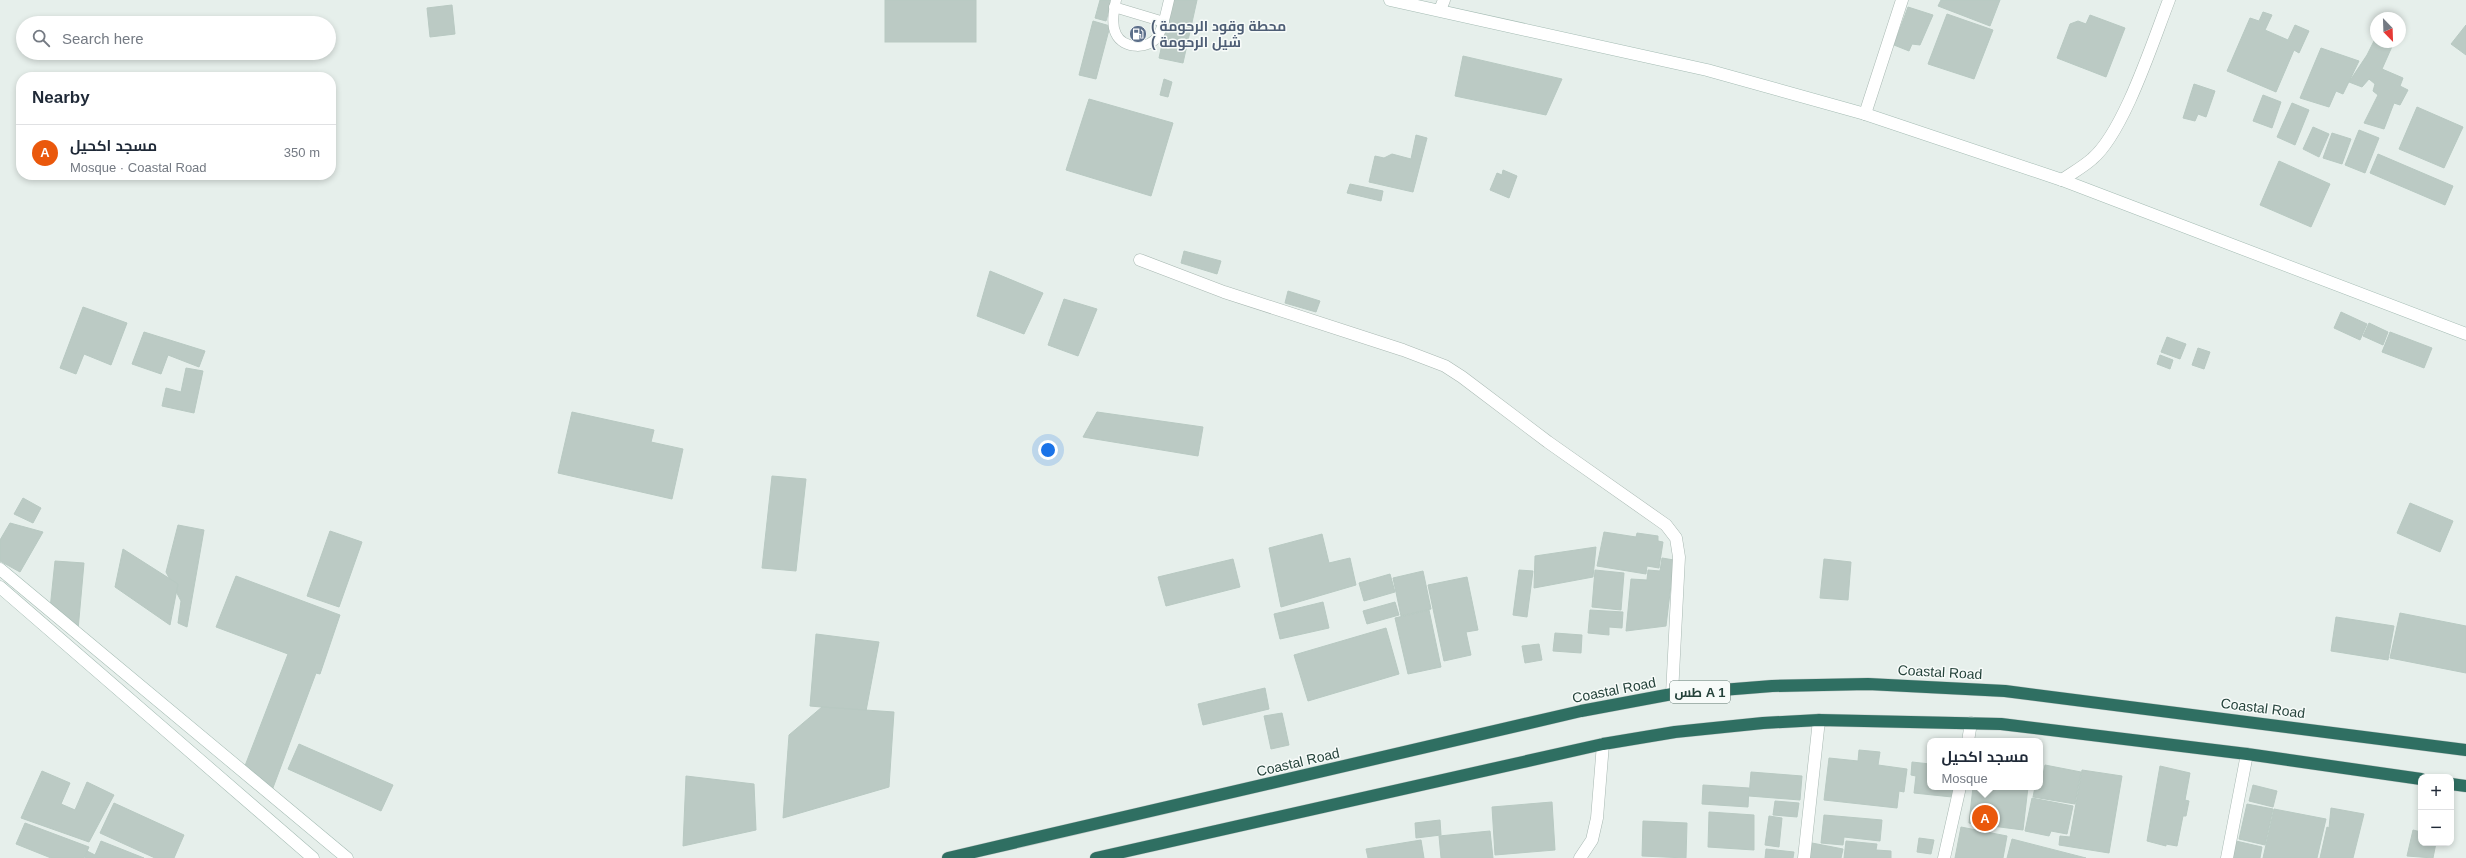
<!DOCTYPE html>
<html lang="en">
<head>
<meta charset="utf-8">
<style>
  :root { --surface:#fff; --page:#f2f2f3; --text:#1f2937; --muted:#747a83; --line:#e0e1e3; --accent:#ea580c }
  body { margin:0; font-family:Helvetica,Cairo,sans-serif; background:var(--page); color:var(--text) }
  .controls { position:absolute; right:12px; bottom:12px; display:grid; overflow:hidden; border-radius:8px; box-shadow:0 2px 6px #0003 }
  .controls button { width:36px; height:36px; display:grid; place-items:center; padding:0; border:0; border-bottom:1px solid var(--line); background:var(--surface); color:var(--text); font:20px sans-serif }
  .compass { position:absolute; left:2370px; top:12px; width:36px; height:36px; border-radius:50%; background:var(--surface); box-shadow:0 2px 6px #0003; rotate:157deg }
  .you { position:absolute; left:1048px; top:450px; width:14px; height:14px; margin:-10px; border:3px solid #fff; border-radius:50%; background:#1a73e8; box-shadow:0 0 0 6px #1a73e833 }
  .badge { display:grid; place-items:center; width:26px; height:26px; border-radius:50%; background:var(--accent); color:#fff; font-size:13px; font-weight:700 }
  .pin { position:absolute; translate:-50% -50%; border:2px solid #fff; box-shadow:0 1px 4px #0006 }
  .popup { position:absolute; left:1927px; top:738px; width:116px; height:52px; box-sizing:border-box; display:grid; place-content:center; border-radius:8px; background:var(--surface); filter:drop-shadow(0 1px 3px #0005); font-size:13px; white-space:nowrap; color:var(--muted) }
  .popup b { font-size:15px; color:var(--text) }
  .popup::after { content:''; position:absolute; left:50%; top:100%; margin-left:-8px; border:8px solid transparent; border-top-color:var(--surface) }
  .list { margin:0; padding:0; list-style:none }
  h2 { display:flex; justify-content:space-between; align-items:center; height:52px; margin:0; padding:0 16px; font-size:17px }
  h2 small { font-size:13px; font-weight:400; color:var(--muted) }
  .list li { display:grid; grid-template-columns:26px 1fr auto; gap:12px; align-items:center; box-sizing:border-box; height:56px; padding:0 16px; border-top:1px solid var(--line) }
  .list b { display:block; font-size:15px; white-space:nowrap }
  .list p { margin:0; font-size:13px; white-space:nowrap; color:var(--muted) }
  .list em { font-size:13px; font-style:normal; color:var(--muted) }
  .icon { flex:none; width:22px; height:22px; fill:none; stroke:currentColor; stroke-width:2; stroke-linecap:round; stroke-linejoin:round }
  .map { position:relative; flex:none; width:2466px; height:858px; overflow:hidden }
  .search { position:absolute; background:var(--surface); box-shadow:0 2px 6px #0003; left:16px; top:16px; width:320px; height:44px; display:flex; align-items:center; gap:10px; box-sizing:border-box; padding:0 14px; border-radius:22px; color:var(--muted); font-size:15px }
  .panel { position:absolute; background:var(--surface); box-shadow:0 2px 6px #0003; left:16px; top:72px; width:320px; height:108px; border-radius:16px }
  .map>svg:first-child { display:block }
  .building { fill:#bbcac4; stroke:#b8c9c2 }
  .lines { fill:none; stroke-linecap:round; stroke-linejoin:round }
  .lane-casing { stroke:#a8b8b2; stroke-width:11 }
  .street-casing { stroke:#a8b8b2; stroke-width:13 }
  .secondary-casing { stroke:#a4bbb3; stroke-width:13 }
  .highway-casing { stroke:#c2cac8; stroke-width:13 }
  .lane { stroke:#fff; stroke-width:10 }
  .street { stroke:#fff; stroke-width:12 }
  .secondary { stroke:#fff; stroke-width:12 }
  .highway { stroke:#2f6f62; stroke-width:12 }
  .labels { text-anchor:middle; stroke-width:3; stroke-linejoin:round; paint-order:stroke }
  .shield { fill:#f7fbf9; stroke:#637a73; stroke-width:1 }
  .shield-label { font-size:13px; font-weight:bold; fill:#24423a }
  .service-label { font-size:14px; font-weight:bold; fill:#4e5e75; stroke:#f7fbf9; text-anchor:start }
  .street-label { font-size:14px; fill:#24423a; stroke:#f7fbf9 }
</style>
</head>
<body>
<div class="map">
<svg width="2466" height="858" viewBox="0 0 2466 858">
  <rect width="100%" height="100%" fill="#e6efeb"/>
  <g class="building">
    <rect x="885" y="0" width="91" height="42"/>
    <polygon points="1100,0 1112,0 1106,21 1095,18"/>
    <polygon points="1172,0 1197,0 1183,63 1159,58"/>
    <polygon points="1941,0 2000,0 1990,26 1938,6"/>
    <polygon points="452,5 455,34 430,37 427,8"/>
    <polygon points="1908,7 1933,15 1920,45 1912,44 1909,51 1894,45"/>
    <polygon points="2263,12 2272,15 2265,30 2288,40 2295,25 2309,31 2299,53 2294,50 2276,92 2227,71 2250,18 2259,21"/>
    <polygon points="1947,14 1993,30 1974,79 1928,64"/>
    <polygon points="2090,15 2125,28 2106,77 2057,58 2070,24 2078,21 2086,24"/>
    <polygon points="1093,21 1110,26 1096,79 1079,75"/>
    <polygon points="2466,25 2466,55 2451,44"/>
    <polygon points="2376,37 2376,42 2394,42 2382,69 2403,78 2400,86 2408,90 2400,105 2394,103 2384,129 2364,123 2378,95 2373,91 2375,84 2369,79 2362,87 2349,82 2367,55"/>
    <polygon points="2321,48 2359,61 2343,94 2336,91 2329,107 2300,98"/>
    <polygon points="1463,56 1562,79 1546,115 1455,96"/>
    <polygon points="1164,79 1172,82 1168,97 1160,95"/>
    <polygon points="2194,84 2215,91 2206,117 2198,114 2195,121 2183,118"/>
    <polygon points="2263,95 2281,102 2272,128 2253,121"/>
    <polygon points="1089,99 1173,123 1151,196 1066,170"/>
    <polygon points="2292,103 2309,110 2295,145 2277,137"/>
    <polygon points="2417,107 2463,127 2444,168 2399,149"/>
    <polygon points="2313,127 2329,134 2319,157 2303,149"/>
    <polygon points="2359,130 2379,138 2365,173 2345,165"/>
    <polygon points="2332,133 2351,139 2342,164 2323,158"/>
    <polygon points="1416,135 1427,138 1413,192 1369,182 1375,156 1384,158 1392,154 1411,159"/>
    <polygon points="2378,154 2453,186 2445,205 2370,173"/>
    <polygon points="2279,161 2330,184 2311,227 2260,205"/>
    <polygon points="1503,170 1517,176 1509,198 1490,190 1497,173 1502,175"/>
    <polygon points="1350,184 1383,191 1381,201 1347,193"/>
    <polygon points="1184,251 1221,261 1217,274 1181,263"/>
    <polygon points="990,271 1043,293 1024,334 977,316"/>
    <polygon points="1288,291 1320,301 1316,312 1285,303"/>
    <polygon points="1064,299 1097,309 1078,356 1048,345"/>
    <polygon points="83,307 127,323 111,365 84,354 76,374 60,368"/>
    <polygon points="2341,312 2367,324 2360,340 2334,328"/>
    <polygon points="2369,323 2388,332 2383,345 2363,336"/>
    <polygon points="144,332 205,351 199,367 168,355 161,374 132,364"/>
    <polygon points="2390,332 2432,348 2424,368 2382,352"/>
    <polygon points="2167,337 2186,344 2180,359 2161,352"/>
    <polygon points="2198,348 2210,352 2204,369 2192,365"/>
    <polygon points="2160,355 2173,360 2170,369 2157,364"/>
    <polygon points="186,368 203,371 194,413 162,406 166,388 181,392"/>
    <polygon points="572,412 654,430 651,442 683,449 672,499 558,473"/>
    <polygon points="1097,412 1203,427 1198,456 1083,437"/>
    <polygon points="772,476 806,479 796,571 762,568"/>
    <polygon points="23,498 41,508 33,523 14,514"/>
    <polygon points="2410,503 2453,521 2440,552 2397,533"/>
    <polygon points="10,523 43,532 20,572 0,561 0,540"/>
    <polygon points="178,525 204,530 187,627 178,623 181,601 166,572"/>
    <polygon points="330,531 362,542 339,607 307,596"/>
    <polygon points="1604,532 1636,537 1637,533 1658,536 1658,541 1663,542 1659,568 1647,566 1646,574 1597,566"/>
    <polygon points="1322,534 1329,563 1350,558 1356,585 1281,607 1269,548"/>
    <polygon points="1596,547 1593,577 1534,588 1535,556"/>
    <polygon points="123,549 178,584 170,625 115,587"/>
    <polygon points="1662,558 1674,560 1666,626 1626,631 1631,579 1647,580 1648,570 1660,571"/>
    <polygon points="1233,559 1240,587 1166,606 1158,577"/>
    <polygon points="1824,559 1851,562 1848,600 1820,598"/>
    <polygon points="55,561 84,563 78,630 50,609"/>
    <polygon points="1519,570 1533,571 1527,617 1513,615"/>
    <polygon points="1595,570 1624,573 1621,610 1592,607"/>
    <polygon points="1423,571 1431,609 1401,616 1393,578"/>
    <polygon points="1390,574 1395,592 1364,601 1359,583"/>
    <polygon points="236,576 340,615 320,674 316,673 271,793 243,771 288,654 216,627"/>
    <polygon points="1467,577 1478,630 1466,632 1471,655 1444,661 1428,585"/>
    <polygon points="1323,602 1329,628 1280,639 1274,614"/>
    <polygon points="1395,602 1399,615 1367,624 1363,611"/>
    <polygon points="1429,610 1441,667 1408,674 1395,618"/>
    <polygon points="1590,610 1623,612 1622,628 1609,627 1609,635 1588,633"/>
    <polygon points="2400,613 2466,626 2466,673 2390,658"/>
    <polygon points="2336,617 2394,626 2388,660 2331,651"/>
    <polygon points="1386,628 1399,674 1308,701 1294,655"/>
    <polygon points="1555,633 1582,635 1581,653 1553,651"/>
    <polygon points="816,634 879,642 866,711 810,706"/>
    <polygon points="1539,644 1542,660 1525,663 1522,646"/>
    <polygon points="1265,688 1269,709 1203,725 1198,704"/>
    <polygon points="822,707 894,712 889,787 783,818 789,735"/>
    <polygon points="1282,713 1289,745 1271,749 1264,716"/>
    <polygon points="299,744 393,785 381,811 288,769"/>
    <polygon points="1859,750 1880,752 1878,765 1907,769 1904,792 1899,791 1897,808 1824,800 1829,758 1858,761"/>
    <polygon points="1912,762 1930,764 1930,787 1953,787 1952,797 1914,793 1916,776 1911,775"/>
    <polygon points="2045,765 2081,772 2075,804 2033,797 2035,787 2040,787 2041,784"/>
    <polygon points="2160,766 2190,773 2185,800 2189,801 2186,816 2183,816 2177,846 2166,844 2166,846 2147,841"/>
    <polygon points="2082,770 2122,776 2109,853 2059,845 2060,836 2070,837"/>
    <polygon points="42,771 70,783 61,804 75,810 87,782 114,795 89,842 21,818"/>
    <polygon points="1751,772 1802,776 1800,800 1749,796"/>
    <polygon points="686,776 754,784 756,830 683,846"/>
    <polygon points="1703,785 1749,788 1748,807 1702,804"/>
    <polygon points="2253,785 2277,791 2273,807 2249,801"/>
    <polygon points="1973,787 2028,787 2023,830 1969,823"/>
    <polygon points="2032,798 2073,806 2067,834 2051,831 2049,836 2025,831"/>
    <polygon points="1775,801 1799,803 1797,817 1773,815"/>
    <polygon points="1552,802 1555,850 1495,855 1492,807"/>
    <polygon points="114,803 184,835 174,858 155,858 100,833"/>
    <polygon points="2247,804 2273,809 2265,845 2239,839"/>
    <polygon points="2331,808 2364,814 2353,858 2320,858 2327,827 2329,828"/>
    <polygon points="2274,809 2326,819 2317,858 2263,858"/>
    <polygon points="1709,812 1754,815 1754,850 1708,847"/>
    <polygon points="1824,815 1882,820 1880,841 1844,837 1843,845 1821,843"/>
    <polygon points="1769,816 1782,818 1779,847 1765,845"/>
    <polygon points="1440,820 1441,835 1416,838 1415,823"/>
    <polygon points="1643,821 1687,823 1686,858 1642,856"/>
    <polygon points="25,823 89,847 84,858 51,858 16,844"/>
    <polygon points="1961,827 2007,836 2003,858 1955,858"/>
    <polygon points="2413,830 2421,832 2421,843 2436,843 2433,858 2407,856"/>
    <polygon points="1490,831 1493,858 1441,858 1439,836"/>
    <polygon points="1919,838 1934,840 1931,854 1917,852"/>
    <polygon points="2012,839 2086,858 2007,858"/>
    <polygon points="1421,840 1424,858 1368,858 1366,849"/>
    <polygon points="101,841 144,858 85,858 87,851 95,855"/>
    <polygon points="1846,841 1877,844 1876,850 1891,851 1891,858 1844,858"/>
    <polygon points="2236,841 2262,847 2260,858 2232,858"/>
    <polygon points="1812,843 1843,849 1841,858 1809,858"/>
    <polygon points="1766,849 1794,852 1793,858 1765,858"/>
  </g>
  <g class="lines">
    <defs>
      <g id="lane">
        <path d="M1116,0C1114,10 1111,24 1116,34C1123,49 1149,50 1158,36C1164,25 1166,12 1169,0"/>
        <polyline points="1114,7 1164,22"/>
      </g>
      <g id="street">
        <polyline points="1440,10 1444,0"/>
        <polyline points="1865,114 1902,0"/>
        <path d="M2062,180C2072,173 2083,167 2092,159C2124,132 2153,41 2169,0"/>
        <polyline points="1140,260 1224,292 1403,350 1445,366 1462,377 1548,442 1666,525 1676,538 1679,557 1672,694"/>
        <polyline points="1968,741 1971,723"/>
        <polyline points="1580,858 1592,840 1597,818 1603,744"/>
        <polyline points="1804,858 1819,720"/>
        <polyline points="1944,858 1960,787"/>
        <polyline points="2227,858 2247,754"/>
      </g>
      <g id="secondary">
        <polyline points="1390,0 1707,70 1865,114 2062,180 2466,334"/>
        <polyline points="0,569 347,858"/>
        <polyline points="0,587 313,858"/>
      </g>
      <g id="highway">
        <polyline points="2451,784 2466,786"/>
        <polyline points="948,858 1581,711 1672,694 1772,686 1868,684 2005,691 2466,750"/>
        <polyline points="1096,858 1603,744 1675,732 1763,723 1819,720 2001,724 2247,754 2421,779"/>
      </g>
    </defs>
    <use href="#lane" class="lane-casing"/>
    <use href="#street" class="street-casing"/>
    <use href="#secondary" class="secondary-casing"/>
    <use href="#highway" class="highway-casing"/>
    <use href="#lane" class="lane"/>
    <use href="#street" class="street"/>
    <use href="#secondary" class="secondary"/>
    <use href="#highway" class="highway"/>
  </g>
  <defs>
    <symbol id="fuel-disc" viewBox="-11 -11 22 22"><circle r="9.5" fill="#5c6f8a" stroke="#f7fbf9"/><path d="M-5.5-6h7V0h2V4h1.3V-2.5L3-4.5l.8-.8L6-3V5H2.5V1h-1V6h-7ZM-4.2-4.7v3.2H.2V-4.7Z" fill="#fff"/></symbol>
  </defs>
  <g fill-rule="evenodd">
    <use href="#fuel-disc" x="1128" y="24" width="20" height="20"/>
  </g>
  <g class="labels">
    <rect class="shield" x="1670" y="681" width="60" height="22" rx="3"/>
    <g class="shield-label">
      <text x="1700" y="697">طس A 1</text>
    </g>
    <g class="service-label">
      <text x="1151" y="31">( محطة وقود الرحومة<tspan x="1151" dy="16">( شيل الرحومة</tspan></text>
    </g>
    <g class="street-label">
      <text transform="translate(1940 672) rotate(3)" y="5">Coastal Road</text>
      <text transform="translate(1614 690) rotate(-11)" y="5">Coastal Road</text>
      <text transform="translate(2263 708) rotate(7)" y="5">Coastal Road</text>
      <text transform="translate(1298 762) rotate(-13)" y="5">Coastal Road</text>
    </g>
  </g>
</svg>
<div class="controls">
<button>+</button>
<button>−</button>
</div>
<svg class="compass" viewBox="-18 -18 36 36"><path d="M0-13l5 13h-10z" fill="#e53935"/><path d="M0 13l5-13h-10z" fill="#747a83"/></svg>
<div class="you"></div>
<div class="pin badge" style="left:1985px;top:818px">A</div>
<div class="popup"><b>مسجد اكحيل</b>Mosque</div>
<div class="search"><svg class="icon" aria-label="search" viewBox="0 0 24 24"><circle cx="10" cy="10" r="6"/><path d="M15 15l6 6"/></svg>Search here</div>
<section class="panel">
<h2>Nearby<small></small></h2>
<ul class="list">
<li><span class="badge">A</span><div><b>مسجد اكحيل</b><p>Mosque · Coastal Road</p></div><em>350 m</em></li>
</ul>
</section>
</div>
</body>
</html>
